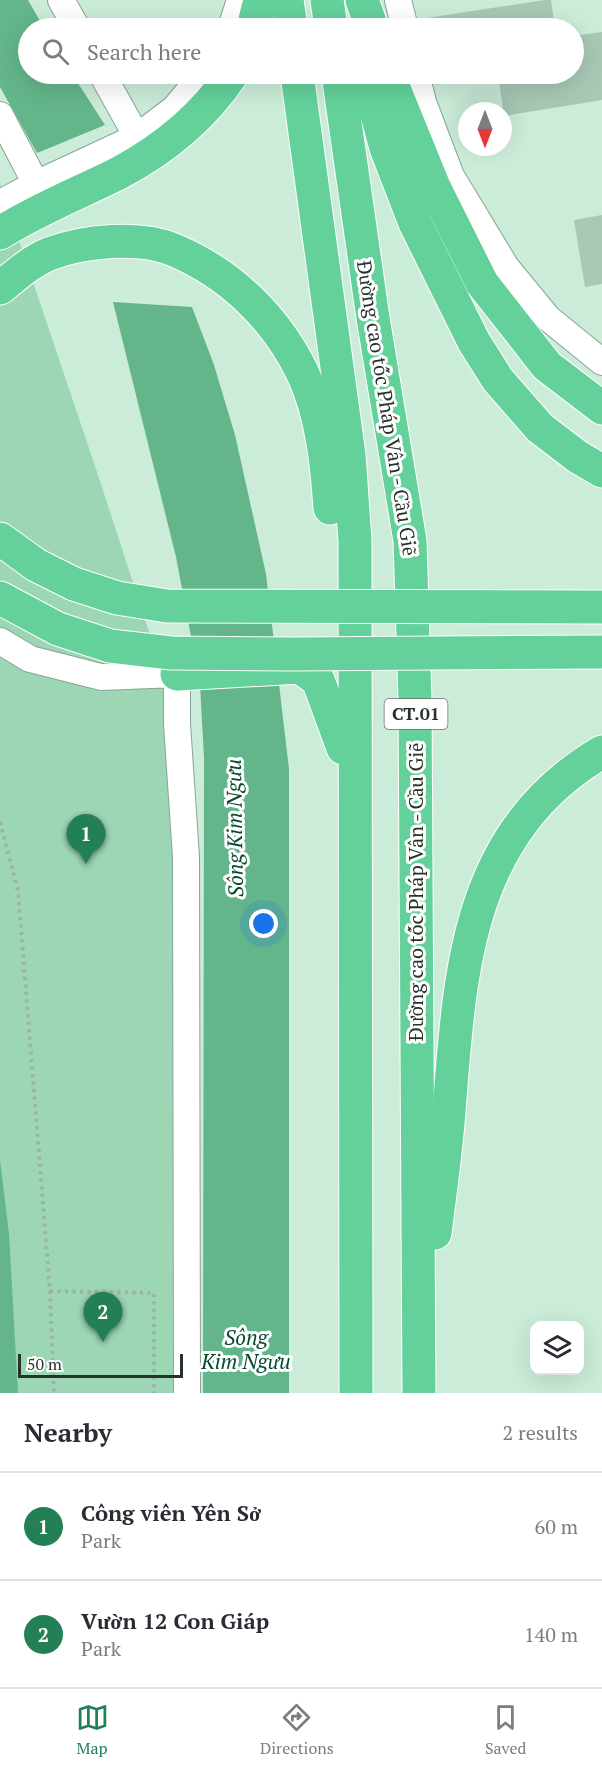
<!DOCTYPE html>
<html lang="en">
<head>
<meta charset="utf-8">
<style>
  :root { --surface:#fff; --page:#f7f7f7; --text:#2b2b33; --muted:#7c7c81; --line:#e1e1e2; --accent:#238056 }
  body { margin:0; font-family:"PT Serif",serif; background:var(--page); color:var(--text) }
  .controls { position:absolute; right:18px; bottom:18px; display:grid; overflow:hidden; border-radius:12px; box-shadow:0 6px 24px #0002 }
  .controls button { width:54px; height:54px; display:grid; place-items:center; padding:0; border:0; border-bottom:2px solid var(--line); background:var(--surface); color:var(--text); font:30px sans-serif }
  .compass { position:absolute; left:458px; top:102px; width:54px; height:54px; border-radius:50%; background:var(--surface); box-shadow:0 6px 24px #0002; rotate:180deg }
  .scale { position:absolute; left:18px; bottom:15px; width:165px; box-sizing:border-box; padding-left:6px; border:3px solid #26322b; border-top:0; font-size:16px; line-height:21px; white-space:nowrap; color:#26322b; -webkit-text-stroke:4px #fff; paint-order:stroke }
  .you { position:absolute; left:264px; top:924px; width:21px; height:21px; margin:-15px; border:4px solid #fff; border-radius:50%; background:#1a73e8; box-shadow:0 0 0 9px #1a73e833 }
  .badge { display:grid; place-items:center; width:39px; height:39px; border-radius:50%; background:var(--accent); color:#fff; font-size:20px; font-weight:700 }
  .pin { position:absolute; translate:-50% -50px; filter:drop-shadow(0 2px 3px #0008) }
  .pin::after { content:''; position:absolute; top:32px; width:21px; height:18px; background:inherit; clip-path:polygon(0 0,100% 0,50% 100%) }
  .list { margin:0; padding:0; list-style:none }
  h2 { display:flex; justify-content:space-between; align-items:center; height:78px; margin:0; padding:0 24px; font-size:26px }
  h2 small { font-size:20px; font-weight:400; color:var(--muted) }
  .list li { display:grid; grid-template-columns:39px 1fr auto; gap:18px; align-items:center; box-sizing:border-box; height:108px; padding:0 24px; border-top:2px solid var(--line) }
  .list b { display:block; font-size:22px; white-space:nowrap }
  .list p { margin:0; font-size:20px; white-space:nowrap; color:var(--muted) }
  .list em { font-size:20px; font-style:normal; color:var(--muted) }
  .icon { flex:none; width:33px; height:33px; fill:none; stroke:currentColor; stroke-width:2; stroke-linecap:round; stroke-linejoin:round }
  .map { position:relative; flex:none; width:602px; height:1393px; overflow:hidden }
  .search { position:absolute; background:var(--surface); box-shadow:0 6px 24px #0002; left:18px; right:18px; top:18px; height:66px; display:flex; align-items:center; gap:15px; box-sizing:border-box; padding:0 21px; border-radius:33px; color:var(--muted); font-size:22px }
  .sheet { height:294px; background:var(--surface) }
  nav { display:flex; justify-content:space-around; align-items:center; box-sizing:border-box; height:84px; border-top:2px solid var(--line); background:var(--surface); font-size:16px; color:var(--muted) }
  nav a { display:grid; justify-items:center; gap:3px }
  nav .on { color:var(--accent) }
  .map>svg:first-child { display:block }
  .green { fill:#9cd6b5 }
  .water { fill:#64b58a }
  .building { fill:#a8c8b5 }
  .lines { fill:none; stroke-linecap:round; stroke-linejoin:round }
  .minor-casing { stroke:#87a693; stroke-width:28 }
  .highway-casing { stroke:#fff; stroke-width:35 }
  .path { stroke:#99b4a5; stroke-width:4; stroke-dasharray:3 4.5; stroke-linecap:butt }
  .minor { stroke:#fff; stroke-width:26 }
  .highway { stroke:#64d19b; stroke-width:33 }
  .highway-bridge-casing { stroke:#fff; stroke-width:35; stroke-linecap:butt }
  .highway-bridge { stroke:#64d19b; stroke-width:33 }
  .labels { text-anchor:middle; stroke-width:6; stroke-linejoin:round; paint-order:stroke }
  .shield { fill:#fff; stroke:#67706b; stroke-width:1.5 }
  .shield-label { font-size:18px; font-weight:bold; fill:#26322b }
  .street-label { font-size:20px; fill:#26322b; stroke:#fff }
  .water-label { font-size:21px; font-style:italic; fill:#06492e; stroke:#fff }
</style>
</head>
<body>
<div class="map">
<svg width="602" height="1393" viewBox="0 0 602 1393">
  <rect width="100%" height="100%" fill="#cbecd9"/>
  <polygon class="green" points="0,184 97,472 168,690 177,1038 182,1393 0,1393"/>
  <g class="water">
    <polygon points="0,0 28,0 44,28 28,28 28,74 72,74 105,125 37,153 0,87"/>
    <polygon points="113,302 192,307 214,365 235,435 266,574 289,769 289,1393 203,1393 204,758 200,684 176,557"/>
    <polygon points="0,1160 9,1234 18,1393 0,1393"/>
  </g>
  <g class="building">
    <polygon points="545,0 551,0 555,28 428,28 427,18"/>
    <polygon points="602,32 602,100 504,116 498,74 573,74 573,36"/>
    <polygon points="602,215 602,284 585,287 574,220"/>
  </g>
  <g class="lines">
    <defs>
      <g id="minor">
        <polyline points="61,0 77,28"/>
        <polyline points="398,0 405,28"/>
        <polyline points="231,28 240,0"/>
        <polyline points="102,74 137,137"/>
        <polyline points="416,74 423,102 451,176 506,267 548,318 602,362"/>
        <polyline points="0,115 36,184"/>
        <polyline points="0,203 36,184 137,137 175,108 203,74"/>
        <polyline points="0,641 30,659 101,677 177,674 177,724 186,857 187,1393"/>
      </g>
      <g id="highway">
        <polyline points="287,0 291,28"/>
        <polyline points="327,0 331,28"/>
        <polyline points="362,0 372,28"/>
        <polyline points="253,28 260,0"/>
        <polyline points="297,74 349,455 355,541 356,1393"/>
        <polyline points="338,74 373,318 410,541 415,700 419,1393"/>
        <polyline points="366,74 386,148 415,223 474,342 498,380 540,428 578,457 602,471"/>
        <polyline points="388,74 434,187 482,283 547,366 602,408"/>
        <path d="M0,233C38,209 79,193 119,173C164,149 204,116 232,74"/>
        <path d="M0,288C15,276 30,262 49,254C83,241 140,235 174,250C231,274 277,319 303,374C322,414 327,465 330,508"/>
        <polyline points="0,539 36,565 74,584"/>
        <polyline points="0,598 58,629"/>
        <polyline points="177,674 300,667 318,680 343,748"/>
        <path d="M435,1233C440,1193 446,1152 449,1111C460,971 466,832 602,752"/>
      </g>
    </defs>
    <use href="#minor" class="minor-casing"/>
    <use href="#highway" class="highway-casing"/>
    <g class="path">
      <polyline points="0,822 18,891 50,1291 54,1393"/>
      <polyline points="50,1291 154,1293 154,1393"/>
    </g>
    <use href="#minor" class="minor"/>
    <use href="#highway" class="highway"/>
    <defs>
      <g id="highway-bridge">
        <polyline points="74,584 117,598 167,606 602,607"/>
        <polyline points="58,629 110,646 171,653 294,654 602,652"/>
      </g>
    </defs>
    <use href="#highway-bridge" class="highway-bridge-casing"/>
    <use href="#highway-bridge" class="highway-bridge"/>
  </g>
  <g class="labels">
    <rect class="shield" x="384.5" y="699" width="63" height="30" rx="4.5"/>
    <g class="shield-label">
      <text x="416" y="720">CT.01</text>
    </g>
    <g class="street-label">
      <text transform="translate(387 408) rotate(81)" y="7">Đường cao tốc Pháp Vân - Cầu Giẽ</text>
      <text transform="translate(416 892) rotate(-90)" y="7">Đường cao tốc Pháp Vân - Cầu Giẽ</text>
    </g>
    <g class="water-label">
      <text transform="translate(235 828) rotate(-91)" y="7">Sông Kim Ngưu</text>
      <text x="246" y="1345">Sông<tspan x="246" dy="24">Kim Ngưu</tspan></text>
    </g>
  </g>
</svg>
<div class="controls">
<button><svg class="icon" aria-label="layers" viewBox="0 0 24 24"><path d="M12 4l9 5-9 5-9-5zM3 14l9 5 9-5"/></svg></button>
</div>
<svg class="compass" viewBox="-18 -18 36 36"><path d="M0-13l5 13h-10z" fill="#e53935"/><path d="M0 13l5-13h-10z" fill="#7c7c81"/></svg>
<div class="scale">50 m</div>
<div class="you"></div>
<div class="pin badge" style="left:86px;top:864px">1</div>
<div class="pin badge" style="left:103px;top:1342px">2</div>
<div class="search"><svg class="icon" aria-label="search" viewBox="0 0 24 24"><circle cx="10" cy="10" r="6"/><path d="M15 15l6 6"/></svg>Search here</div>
</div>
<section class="sheet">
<h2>Nearby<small>2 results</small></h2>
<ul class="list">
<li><span class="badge">1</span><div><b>Công viên Yên Sở</b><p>Park</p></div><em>60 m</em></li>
<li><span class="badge">2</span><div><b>Vườn 12 Con Giáp</b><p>Park</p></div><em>140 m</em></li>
</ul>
</section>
<nav>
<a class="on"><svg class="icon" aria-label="map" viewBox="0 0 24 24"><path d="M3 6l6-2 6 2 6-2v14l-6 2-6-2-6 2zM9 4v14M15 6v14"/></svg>Map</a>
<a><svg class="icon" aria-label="directions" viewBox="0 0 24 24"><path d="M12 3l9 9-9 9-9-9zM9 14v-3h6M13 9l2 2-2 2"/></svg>Directions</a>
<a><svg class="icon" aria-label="saved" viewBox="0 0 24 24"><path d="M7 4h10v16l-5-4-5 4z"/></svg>Saved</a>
</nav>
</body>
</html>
